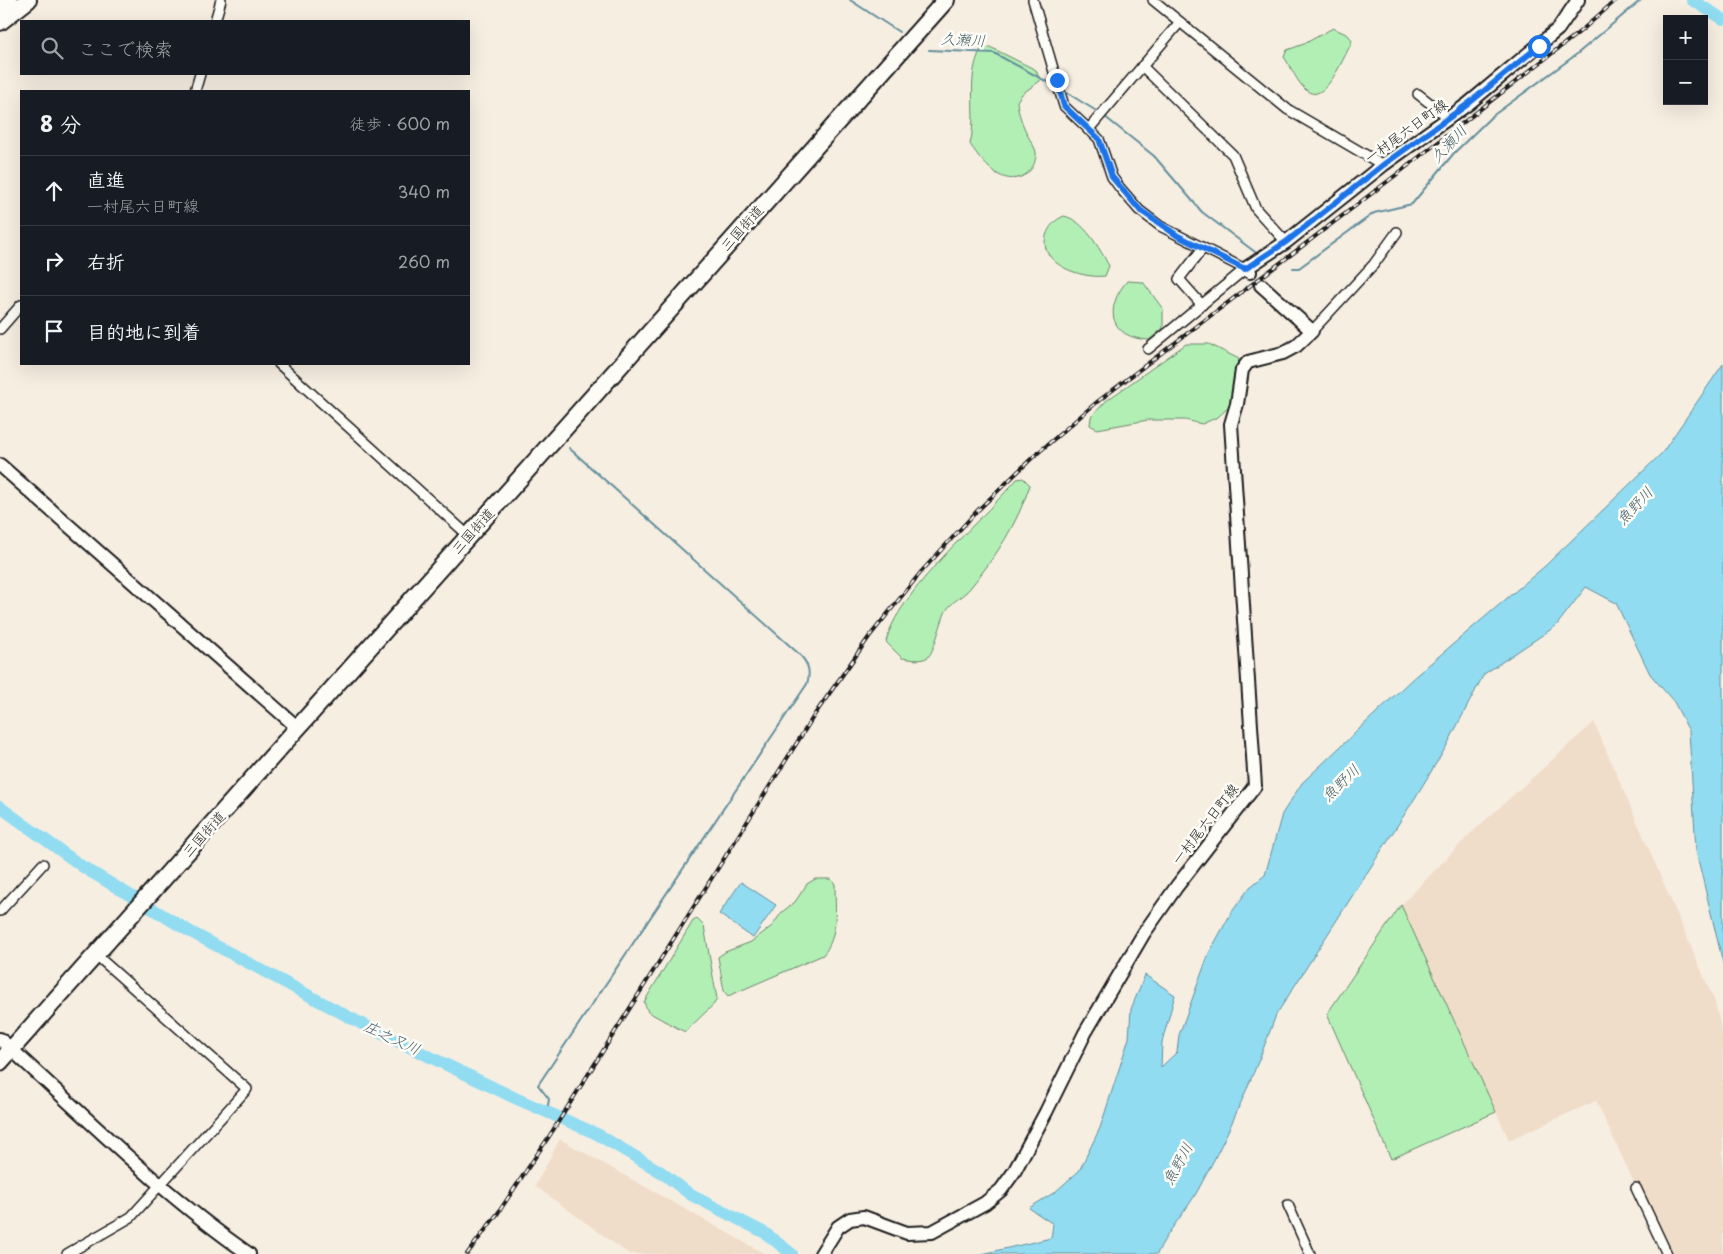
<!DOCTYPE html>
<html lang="ja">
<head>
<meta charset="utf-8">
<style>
  :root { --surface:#171b24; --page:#242831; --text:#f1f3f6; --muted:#9ea1a6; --line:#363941 }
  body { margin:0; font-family:"Playpen Sans","Klee One",sans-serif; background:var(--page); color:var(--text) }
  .controls { position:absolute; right:15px; top:15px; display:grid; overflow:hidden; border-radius:0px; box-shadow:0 5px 20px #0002 }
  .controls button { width:45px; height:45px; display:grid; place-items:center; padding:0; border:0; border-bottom:1px solid var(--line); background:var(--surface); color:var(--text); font:25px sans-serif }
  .stop { position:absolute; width:15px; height:15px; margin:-11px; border:4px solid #1a73e8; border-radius:50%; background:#fff }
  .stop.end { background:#1a73e8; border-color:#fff; box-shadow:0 1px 5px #0008 }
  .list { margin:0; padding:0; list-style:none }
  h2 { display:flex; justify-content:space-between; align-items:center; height:65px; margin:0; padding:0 20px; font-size:21px }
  h2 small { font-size:16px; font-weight:400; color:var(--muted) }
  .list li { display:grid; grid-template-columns:32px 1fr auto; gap:15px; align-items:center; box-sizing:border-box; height:70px; padding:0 20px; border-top:1px solid var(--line) }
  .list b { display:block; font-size:19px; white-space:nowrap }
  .list p { margin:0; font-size:16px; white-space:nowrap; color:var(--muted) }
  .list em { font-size:16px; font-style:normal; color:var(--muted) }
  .icon { flex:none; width:28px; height:28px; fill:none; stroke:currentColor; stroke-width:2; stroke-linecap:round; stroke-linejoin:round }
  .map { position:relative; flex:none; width:1723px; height:1254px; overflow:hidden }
  .search { position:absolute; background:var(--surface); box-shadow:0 5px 20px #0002; left:20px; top:20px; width:450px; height:55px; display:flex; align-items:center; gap:12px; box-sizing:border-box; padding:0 18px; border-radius:0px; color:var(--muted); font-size:19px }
  .panel { position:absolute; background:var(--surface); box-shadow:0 5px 20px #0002; left:20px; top:90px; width:450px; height:275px; border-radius:0px }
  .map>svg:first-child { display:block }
  .built { fill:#f0ddc9 }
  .green { fill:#b2efb5; stroke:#678668 }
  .water { fill:#91dcf1; stroke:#628f9c }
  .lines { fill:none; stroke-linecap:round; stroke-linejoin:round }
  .stream { stroke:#628f9c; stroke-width:2 }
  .river { stroke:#91dcf1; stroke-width:12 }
  .street-casing { stroke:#1c1c1c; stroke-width:12 }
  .secondary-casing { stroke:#1c1c1c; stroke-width:16 }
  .highway-casing { stroke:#1c1c1c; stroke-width:20 }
  .street { stroke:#fdfcf7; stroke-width:9 }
  .secondary { stroke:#fdfcf7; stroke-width:12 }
  .highway { stroke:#fdfcf7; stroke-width:16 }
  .rail-casing { stroke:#1c1c1c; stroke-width:4 }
  .rail { stroke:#fdfcf7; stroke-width:2; stroke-dasharray:5.5; stroke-linecap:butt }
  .route { stroke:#1a73e8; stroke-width:6 }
  .labels { text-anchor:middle; stroke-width:5; stroke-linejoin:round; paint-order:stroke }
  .street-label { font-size:14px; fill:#1c1c1c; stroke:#fdfcf7 }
  .water-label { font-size:15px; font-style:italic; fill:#455f67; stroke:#fdfcf7 }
</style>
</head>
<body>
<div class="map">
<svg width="1723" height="1254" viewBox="0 0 1723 1254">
  <rect width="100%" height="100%" fill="#f7eee2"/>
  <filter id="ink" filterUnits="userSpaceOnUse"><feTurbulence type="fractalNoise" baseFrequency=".02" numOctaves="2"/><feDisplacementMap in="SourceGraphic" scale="10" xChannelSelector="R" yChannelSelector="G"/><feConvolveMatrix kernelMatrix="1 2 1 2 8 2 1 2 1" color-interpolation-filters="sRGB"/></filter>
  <g filter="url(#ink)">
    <g class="built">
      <polygon points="1594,722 1715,1002 1723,1037 1723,1254 1667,1254 1596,1101 1509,1140 1401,905 1469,835"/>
      <polygon points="560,1139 765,1254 629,1254 535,1186"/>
    </g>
    <g class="green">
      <path d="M1333,28L1348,35L1352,40L1350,46C1343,58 1324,107 1306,90C1297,82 1291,67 1284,57L1287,50L1304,44Z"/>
      <path d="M990,47L1036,70L1040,81L1023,93L1017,101C1018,114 1023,126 1029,138C1031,142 1035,147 1036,152C1037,173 1017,185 999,175C988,169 977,155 970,144C978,113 965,79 981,49Z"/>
      <path d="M1064,216C1084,220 1100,249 1109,266L1105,276C1082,279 1038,264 1046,236C1049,226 1055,220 1064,216Z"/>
      <path d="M1127,281L1143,282L1163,309V328L1149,340C1110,338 1103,309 1127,281Z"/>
      <polygon points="1186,344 1209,344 1239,359 1229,407 1218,417 1202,424 1185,420 1148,420 1097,429 1090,425 1091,417 1106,401"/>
      <path d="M1023,478L1030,485C1017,524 997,555 971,587C964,596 952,601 946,611C941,621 934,652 928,657C921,662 909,659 902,658L886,642C896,594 983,519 1017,479Z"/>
      <path d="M815,879H831L835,884C835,908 839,936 823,955L728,996L724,991L718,957L725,952L751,942L772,926L782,912L795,902L807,884Z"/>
      <polygon points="1401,905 1496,1112 1391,1159 1327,1014"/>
      <polygon points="697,919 704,926 717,999 714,1004 685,1032 648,1012 644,1002 693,921"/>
    </g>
    <g class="water">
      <path d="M1723,364V963L1696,851L1689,731L1674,702L1650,674L1616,603L1586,587L1556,626L1484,674L1446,747L1415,798L1276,1015C1254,1075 1229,1134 1198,1190C1186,1212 1167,1231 1157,1254H982L1051,1238L1053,1224L1029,1208L1055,1192L1079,1171L1100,1128L1129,1038L1131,1009L1145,975L1175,995L1162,1042L1161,1067L1177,1052L1179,1035L1209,953L1231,913L1250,887L1265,875L1282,814L1302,783L1412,679L1545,566L1662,453Z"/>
      <polygon points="741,882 776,905 753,938 719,914"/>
    </g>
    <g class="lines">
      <g class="stream">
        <polyline points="850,0 899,32"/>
        <polyline points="929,50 994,53 1053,85"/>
        <polyline points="1064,91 1098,112"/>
        <polyline points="1104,116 1154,156 1202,212 1255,252"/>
        <polyline points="1293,268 1299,268 1374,213 1412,204 1454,153 1491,117 1577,54 1641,0"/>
        <path d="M547,1112L549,1099L538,1085L807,684C811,671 808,663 799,654L569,448"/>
      </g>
      <g class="river">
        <polyline points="1692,0 1723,19"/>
        <polyline points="0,807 83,867 189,931 362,1024 515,1098 597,1134 661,1172 691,1195 765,1233 792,1254"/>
      </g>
      <defs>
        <g id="street">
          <polyline points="1033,0 1064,106 1099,139 1112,177 1120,188 1139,210 1160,226 1245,269 1148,349"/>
          <polyline points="1153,0 1287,109 1383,165"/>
          <polyline points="215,21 221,0"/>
          <polyline points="1142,66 1233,155 1256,209 1286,242"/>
          <polyline points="195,91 200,74"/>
          <polyline points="1418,94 1449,118"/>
          <polyline points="1088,130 1180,22"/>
          <polyline points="1202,305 1179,279 1203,248"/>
          <polyline points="0,329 21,305"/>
          <polyline points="1312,331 1374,264 1397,232"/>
          <polyline points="279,364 469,536"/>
          <polyline points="0,911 43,864"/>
          <polyline points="1636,1188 1667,1254"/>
          <polyline points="1288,1205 1310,1254"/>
          <polyline points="67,1254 131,1217 247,1089 95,954"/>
        </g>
        <g id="secondary">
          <polyline points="1250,272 1245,269 1286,242 1383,165 1468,104 1558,29 1578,0"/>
          <polyline points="0,465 298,728"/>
          <path d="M0,1039C81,1112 159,1192 249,1254"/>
          <polyline points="821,1254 838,1227 850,1219 864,1217 907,1233 932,1232 985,1203 1001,1190 1014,1172 1046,1112 1085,1033 1144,933 1177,886 1255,786 1231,424 1237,404 1242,370 1248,362 1283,353 1296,346 1312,331 1261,285"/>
        </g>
        <g id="highway">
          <polyline points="0,7 9,0"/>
          <polyline points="0,22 28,0"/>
          <polyline points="0,1062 946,0"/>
        </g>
      </defs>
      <use href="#street" class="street-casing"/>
      <use href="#secondary" class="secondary-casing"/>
      <use href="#highway" class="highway-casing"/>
      <use href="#street" class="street"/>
      <use href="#secondary" class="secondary"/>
      <use href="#highway" class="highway"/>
      <defs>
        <polyline id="rail" points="467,1254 498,1213 550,1135 815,714 869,637 921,572 976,512 1032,458 1097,402 1396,175 1582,30 1616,0"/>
      </defs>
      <use href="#rail" class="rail-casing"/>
      <use href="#rail" class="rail"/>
    </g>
  </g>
  <g class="lines" filter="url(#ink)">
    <polyline class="route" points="1057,80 1064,106 1099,139 1112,177 1140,210 1178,236 1245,269 1286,242 1383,165 1468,104 1539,46"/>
  </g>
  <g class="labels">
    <g class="street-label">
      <text transform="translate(1406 131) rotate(-36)" y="5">一村尾六日町線</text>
      <text transform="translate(742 228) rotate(-48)" y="5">三国街道</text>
      <text transform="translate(473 531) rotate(-48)" y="5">三国街道</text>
      <text transform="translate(1205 824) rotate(-52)" y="5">一村尾六日町線</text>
      <text transform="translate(204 834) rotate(-48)" y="5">三国街道</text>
    </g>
    <g class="water-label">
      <text transform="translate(963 40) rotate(3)" y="5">久瀬川</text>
      <text transform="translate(1449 144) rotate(-47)" y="5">久瀬川</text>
      <text transform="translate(1635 506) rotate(-47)" y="5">魚野川</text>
      <text transform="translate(1341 783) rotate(-44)" y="5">魚野川</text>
      <text transform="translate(392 1038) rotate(25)" y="5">庄之又川</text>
      <text transform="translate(1178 1164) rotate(-61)" y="5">魚野川</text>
    </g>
  </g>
</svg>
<div class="controls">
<button>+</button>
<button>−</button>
</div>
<div class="stop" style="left:1539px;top:46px"></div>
<div class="stop end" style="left:1057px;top:80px"></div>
<div class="search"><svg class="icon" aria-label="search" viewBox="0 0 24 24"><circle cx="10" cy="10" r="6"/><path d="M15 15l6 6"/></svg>ここで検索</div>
<section class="panel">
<h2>8 分<small>徒歩 · 600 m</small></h2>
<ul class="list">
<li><svg class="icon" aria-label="ahead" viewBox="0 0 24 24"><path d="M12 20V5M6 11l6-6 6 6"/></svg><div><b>直進</b><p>一村尾六日町線</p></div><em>340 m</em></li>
<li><svg class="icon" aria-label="right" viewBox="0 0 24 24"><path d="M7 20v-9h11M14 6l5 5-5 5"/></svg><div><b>右折</b></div><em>260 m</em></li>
<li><svg class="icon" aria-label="arrive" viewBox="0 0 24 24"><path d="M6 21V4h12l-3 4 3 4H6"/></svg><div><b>目的地に到着</b></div></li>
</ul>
</section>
</div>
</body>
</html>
